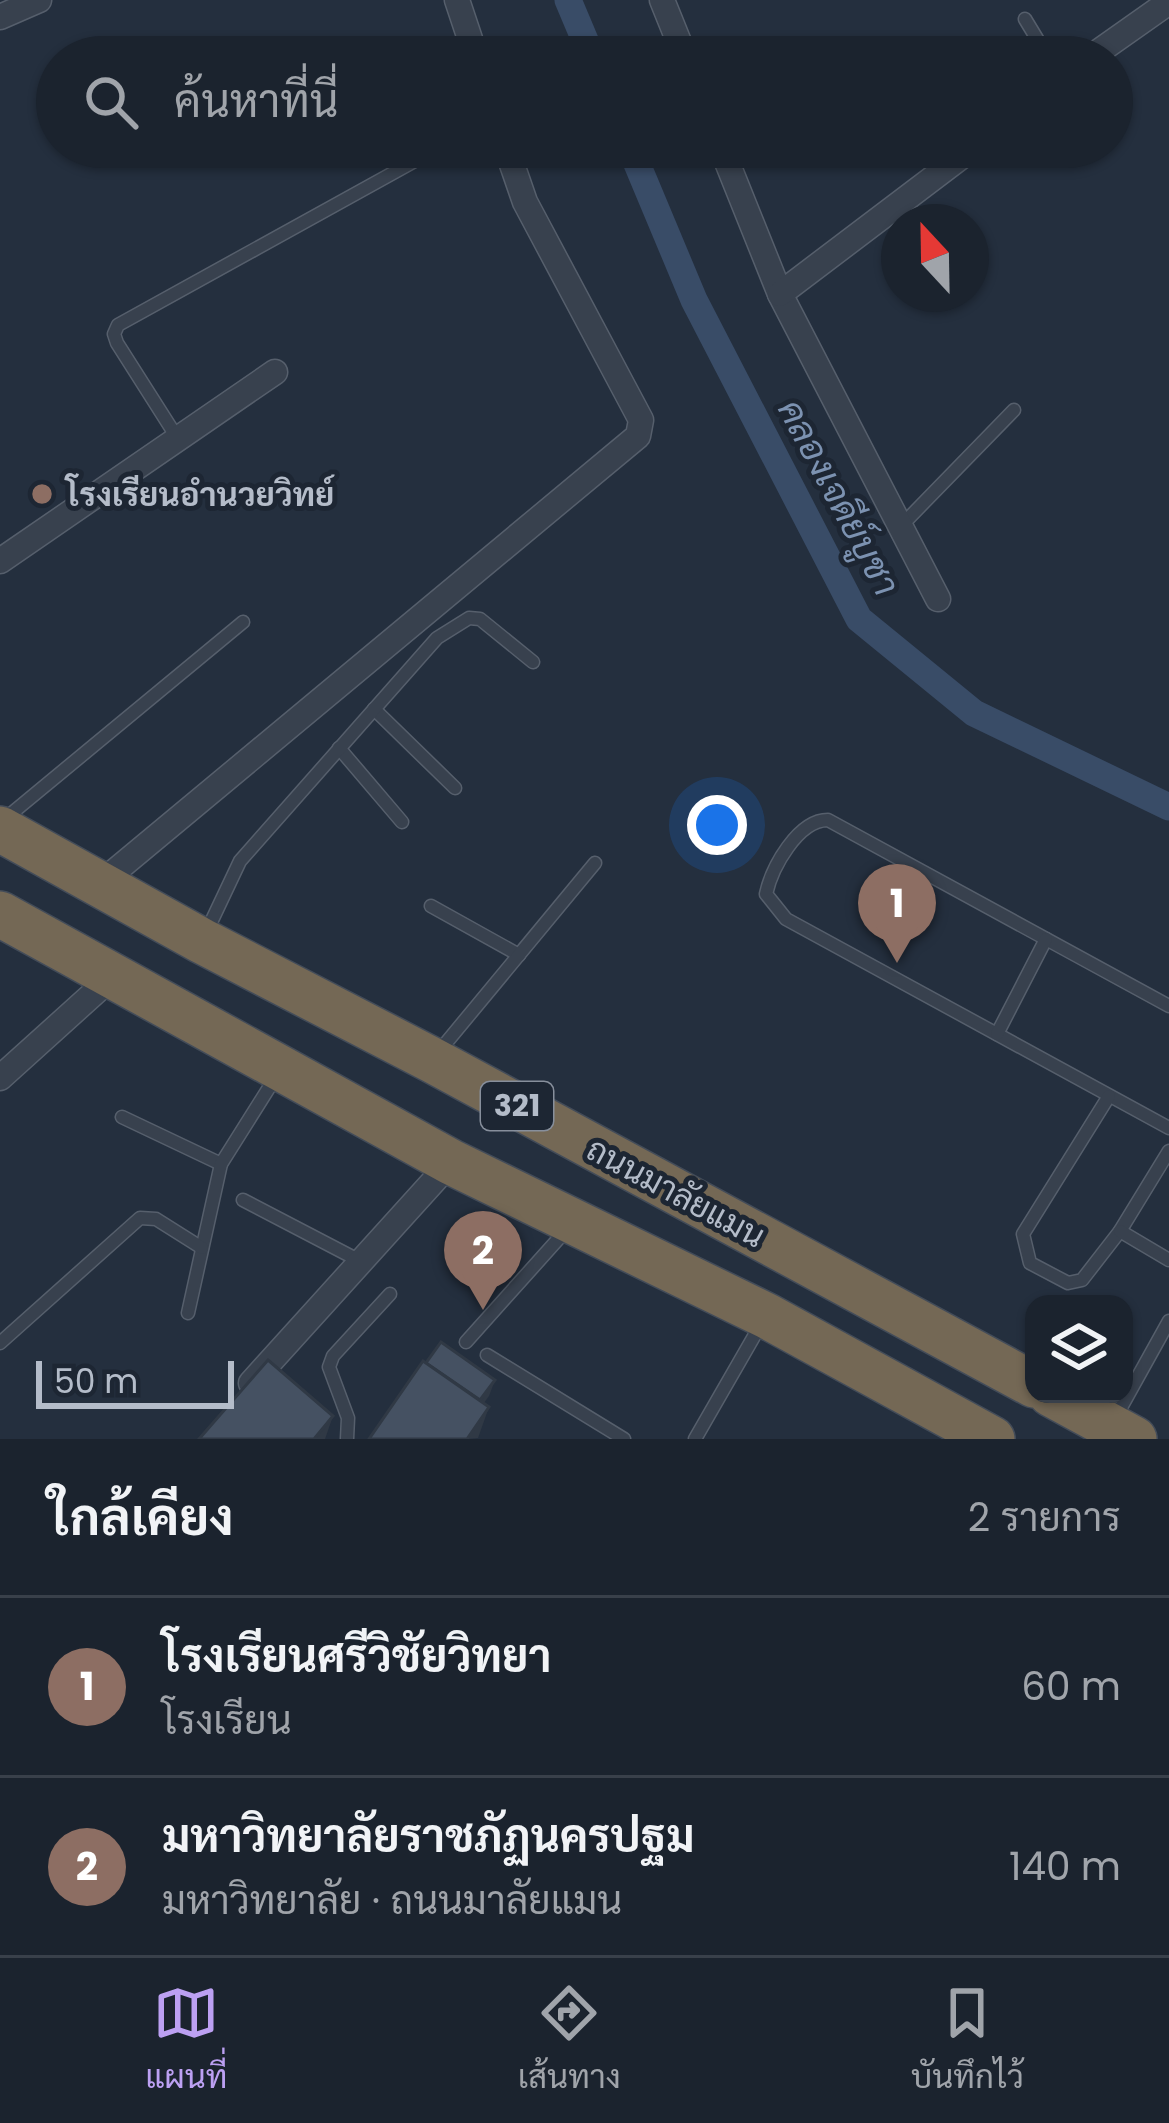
<!DOCTYPE html>
<html lang="th">
<head>
<meta charset="utf-8">
<style>
  :root { --surface:#1b232e; --page:#282f3a; --text:#f1f3f6; --muted:#a0a4aa; --line:#39404a; --accent:#bca0f2 }
  body { margin:0; font-family:Poppins,Sarabun,sans-serif; background:var(--page); color:var(--text) }
  .controls { position:absolute; right:36px; bottom:36px; display:grid; overflow:hidden; border-radius:24px; box-shadow:0 3px 9px #0004 }
  .controls button { width:108px; height:108px; display:grid; place-items:center; padding:0; border:0; border-bottom:3px solid var(--line); background:var(--surface); color:var(--text); font:60px sans-serif }
  .compass { position:absolute; left:881px; top:204px; width:108px; height:108px; border-radius:50%; background:var(--surface); box-shadow:0 3px 9px #0004; rotate:338deg }
  .scale { position:absolute; left:36px; bottom:30px; width:198px; box-sizing:border-box; padding-left:12px; border:6px solid #b4bcc9; border-top:0; font-size:33px; line-height:42px; white-space:nowrap; color:#b4bcc9; -webkit-text-stroke:9px #1d2633; paint-order:stroke }
  .you { position:absolute; left:717px; top:825px; width:42px; height:42px; margin:-30px; border:9px solid #fff; border-radius:50%; background:#1a73e8; box-shadow:0 0 0 18px #1a73e833 }
  .badge { display:grid; place-items:center; width:78px; height:78px; border-radius:50%; background:var(--accent); color:#fff; font-size:39px; font-weight:700 }
  .pin { position:absolute; translate:-50% -99px; filter:drop-shadow(0 3px 6px #0008) }
  .pin::after { content:''; position:absolute; top:63px; width:42px; height:36px; background:inherit; clip-path:polygon(0 0,100% 0,50% 100%) }
  .list { margin:0; padding:0; list-style:none }
  h2 { display:flex; justify-content:space-between; align-items:center; height:156px; margin:0; padding:0 48px; font-size:51px }
  h2 small { font-size:39px; font-weight:400; color:var(--muted) }
  .list li { display:grid; grid-template-columns:78px 1fr auto; gap:36px; align-items:center; box-sizing:border-box; height:180px; padding:0 48px; border-top:3px solid var(--line) }
  .list b { display:block; font-size:45px; white-space:nowrap }
  .list p { margin:0; font-size:39px; white-space:nowrap; color:var(--muted) }
  .list em { font-size:39px; font-style:normal; color:var(--muted) }
  .icon { flex:none; width:66px; height:66px; fill:none; stroke:currentColor; stroke-width:2; stroke-linecap:round; stroke-linejoin:round }
  .map { position:relative; flex:none; width:1169px; height:1439px; overflow:hidden }
  .search { position:absolute; background:var(--surface); box-shadow:0 3px 9px #0004; left:36px; right:36px; top:36px; height:132px; display:flex; align-items:center; gap:30px; box-sizing:border-box; padding:0 42px; border-radius:66px; color:var(--muted); font-size:45px }
  .sheet { height:516px; background:var(--surface) }
  nav { display:flex; justify-content:space-around; align-items:center; box-sizing:border-box; height:168px; border-top:3px solid var(--line); background:var(--surface); font-size:33px; color:var(--muted) }
  nav a { display:grid; justify-items:center; gap:6px }
  nav .on { color:var(--accent) }
  .map>svg:first-child { display:block }
  .lines { fill:none; stroke-linecap:round; stroke-linejoin:round }
  .canal { stroke:#394c67; stroke-width:27 }
  .lane-casing { stroke:#565f6c; stroke-width:15 }
  .street-casing { stroke:#565f6c; stroke-width:27 }
  .highway-casing { stroke:#434c59; stroke-width:48 }
  .lane { stroke:#38414e; stroke-width:12 }
  .street { stroke:#38414e; stroke-width:24 }
  .highway { stroke:#746855; stroke-width:45 }
  .shaded-wall { fill:#303945 }
  .building { fill:#455162; stroke:#303945; stroke-width:3 }
  .education-dot { fill:#8d6e63; stroke:#1d2633; stroke-width:4.5 }
  .labels { text-anchor:middle; stroke-width:10; stroke-linejoin:round; paint-order:stroke }
  .shield { fill:#1d2633; stroke:#878f9c; stroke-width:3 }
  .shield-label { font-size:30px; font-weight:bold; fill:#b4bcc9 }
  .poi-label { font-size:33px; font-weight:bold; fill:#b4bcc9; stroke:#1d2633; text-anchor:start }
  .street-label { font-size:33px; fill:#b4bcc9; stroke:#1d2633 }
  .water-label { font-size:36px; font-style:italic; fill:#7c92b1; stroke:#1d2633 }
</style>
</head>
<body>
<div class="map">
<svg width="1169" height="1439" viewBox="0 0 1169 1439">
  <rect width="100%" height="100%" fill="#242f3e"/>
  <g class="lines">
    <g class="canal">
      <polyline points="568,0 592,57"/>
      <polyline points="630,147 694,300 859,619 974,713 1169,807"/>
    </g>
    <defs>
      <g id="lane">
        <polyline points="1025,19 1048,57"/>
        <polyline points="178,439 117,343 114,334 118,325 440,147"/>
        <polyline points="902,525 1014,410"/>
        <polyline points="374,709 455,788"/>
        <polyline points="339,748 402,822"/>
        <polyline points="6,818 243,622"/>
        <polyline points="431,906 519,955"/>
        <polyline points="205,935 240,861 437,638 469,618 480,619 533,662"/>
        <path d="M1169,1006L828,820C798,820 772,867 766,894L786,919L1169,1128"/>
        <polyline points="997,1034 1046,939"/>
        <polyline points="436,1055 595,863"/>
        <polyline points="1109,1096 1023,1234 1030,1263 1068,1283 1082,1280 1120,1231 1169,1151"/>
        <polyline points="122,1117 221,1164"/>
        <polyline points="243,1200 360,1261"/>
        <polyline points="1120,1231 1169,1260"/>
        <polyline points="188,1313 221,1164 277,1075"/>
        <polyline points="466,1342 569,1227"/>
        <polyline points="0,1343 140,1218 156,1219 202,1248"/>
        <polyline points="487,1355 624,1439"/>
        <polyline points="1114,1420 1169,1321"/>
        <polyline points="347,1439 348,1418 329,1367 333,1356 390,1294"/>
        <polyline points="695,1439 760,1326"/>
      </g>
      <g id="street">
        <polyline points="457,0 476,57"/>
        <polyline points="662,0 685,57"/>
        <polyline points="0,17 39,0"/>
        <polyline points="1091,57 1169,2"/>
        <polyline points="721,147 780,294 938,599"/>
        <polyline points="780,294 974,147"/>
        <polyline points="0,561 275,372"/>
        <polyline points="102,882 638,436 641,420 525,202 506,147"/>
        <polyline points="0,1078 113,976"/>
        <polyline points="251,1383 451,1162"/>
      </g>
      <g id="highway">
        <polyline points="0,829 202,941 432,1060 1034,1385"/>
        <polyline points="0,914 451,1162 767,1316 992,1439"/>
        <polyline points="1051,1394 1134,1439"/>
      </g>
    </defs>
    <use href="#lane" class="lane-casing"/>
    <use href="#street" class="street-casing"/>
    <use href="#highway" class="highway-casing"/>
    <use href="#lane" class="lane"/>
    <use href="#street" class="street"/>
    <use href="#highway" class="highway"/>
  </g>
  <g class="shaded-wall">
    <polygon points="495,1380 489,1396 464,1430 470,1413"/>
    <polygon points="489,1407 478,1438 467,1439"/>
    <polygon points="333,1416 325,1439 314,1439"/>
  </g>
  <g class="building">
    <polygon points="441,1342 495,1380 480,1400 426,1363"/>
    <polygon points="268,1360 333,1416 314,1439 199,1439"/>
    <polygon points="423,1361 489,1407 467,1439 369,1439"/>
  </g>
  <circle class="education-dot" cx="42" cy="494" r="12"/>
  <g class="labels">
    <rect class="shield" x="481" y="1082" width="72" height="48" rx="9"/>
    <g class="shield-label">
      <text x="517" y="1116">321</text>
    </g>
    <g class="poi-label">
      <text x="66" y="506">โรงเรียนอำนวยวิทย์</text>
    </g>
    <g class="street-label">
      <text transform="translate(676 1192) rotate(28)" y="12">ถนนมาลัยแมน</text>
    </g>
    <g class="water-label">
      <text transform="translate(839 497) rotate(62)" y="13">คลองเจดีย์บูชา</text>
    </g>
  </g>
</svg>
<div class="controls">
<button><svg class="icon" aria-label="layers" viewBox="0 0 24 24"><path d="M12 4l9 5-9 5-9-5zM3 14l9 5 9-5"/></svg></button>
</div>
<svg class="compass" viewBox="-18 -18 36 36"><path d="M0-13l5 13h-10z" fill="#e53935"/><path d="M0 13l5-13h-10z" fill="#a0a4aa"/></svg>
<div class="scale">50 m</div>
<div class="you"></div>
<div class="pin badge" style="left:897px;top:963px;background:#8d6e63">1</div>
<div class="pin badge" style="left:483px;top:1310px;background:#8d6e63">2</div>
<div class="search"><svg class="icon" aria-label="search" viewBox="0 0 24 24"><circle cx="10" cy="10" r="6"/><path d="M15 15l6 6"/></svg>ค้นหาที่นี่</div>
</div>
<section class="sheet">
<h2>ใกล้เคียง<small>2 รายการ</small></h2>
<ul class="list">
<li><span class="badge" style="background:#8d6e63">1</span><div><b>โรงเรียนศรีวิชัยวิทยา</b><p>โรงเรียน</p></div><em>60 m</em></li>
<li><span class="badge" style="background:#8d6e63">2</span><div><b>มหาวิทยาลัยราชภัฏนครปฐม</b><p>มหาวิทยาลัย · ถนนมาลัยแมน</p></div><em>140 m</em></li>
</ul>
</section>
<nav>
<a class="on"><svg class="icon" aria-label="map" viewBox="0 0 24 24"><path d="M3 6l6-2 6 2 6-2v14l-6 2-6-2-6 2zM9 4v14M15 6v14"/></svg>แผนที่</a>
<a><svg class="icon" aria-label="directions" viewBox="0 0 24 24"><path d="M12 3l9 9-9 9-9-9zM9 14v-3h6M13 9l2 2-2 2"/></svg>เส้นทาง</a>
<a><svg class="icon" aria-label="saved" viewBox="0 0 24 24"><path d="M7 4h10v16l-5-4-5 4z"/></svg>บันทึกไว้</a>
</nav>
</body>
</html>
